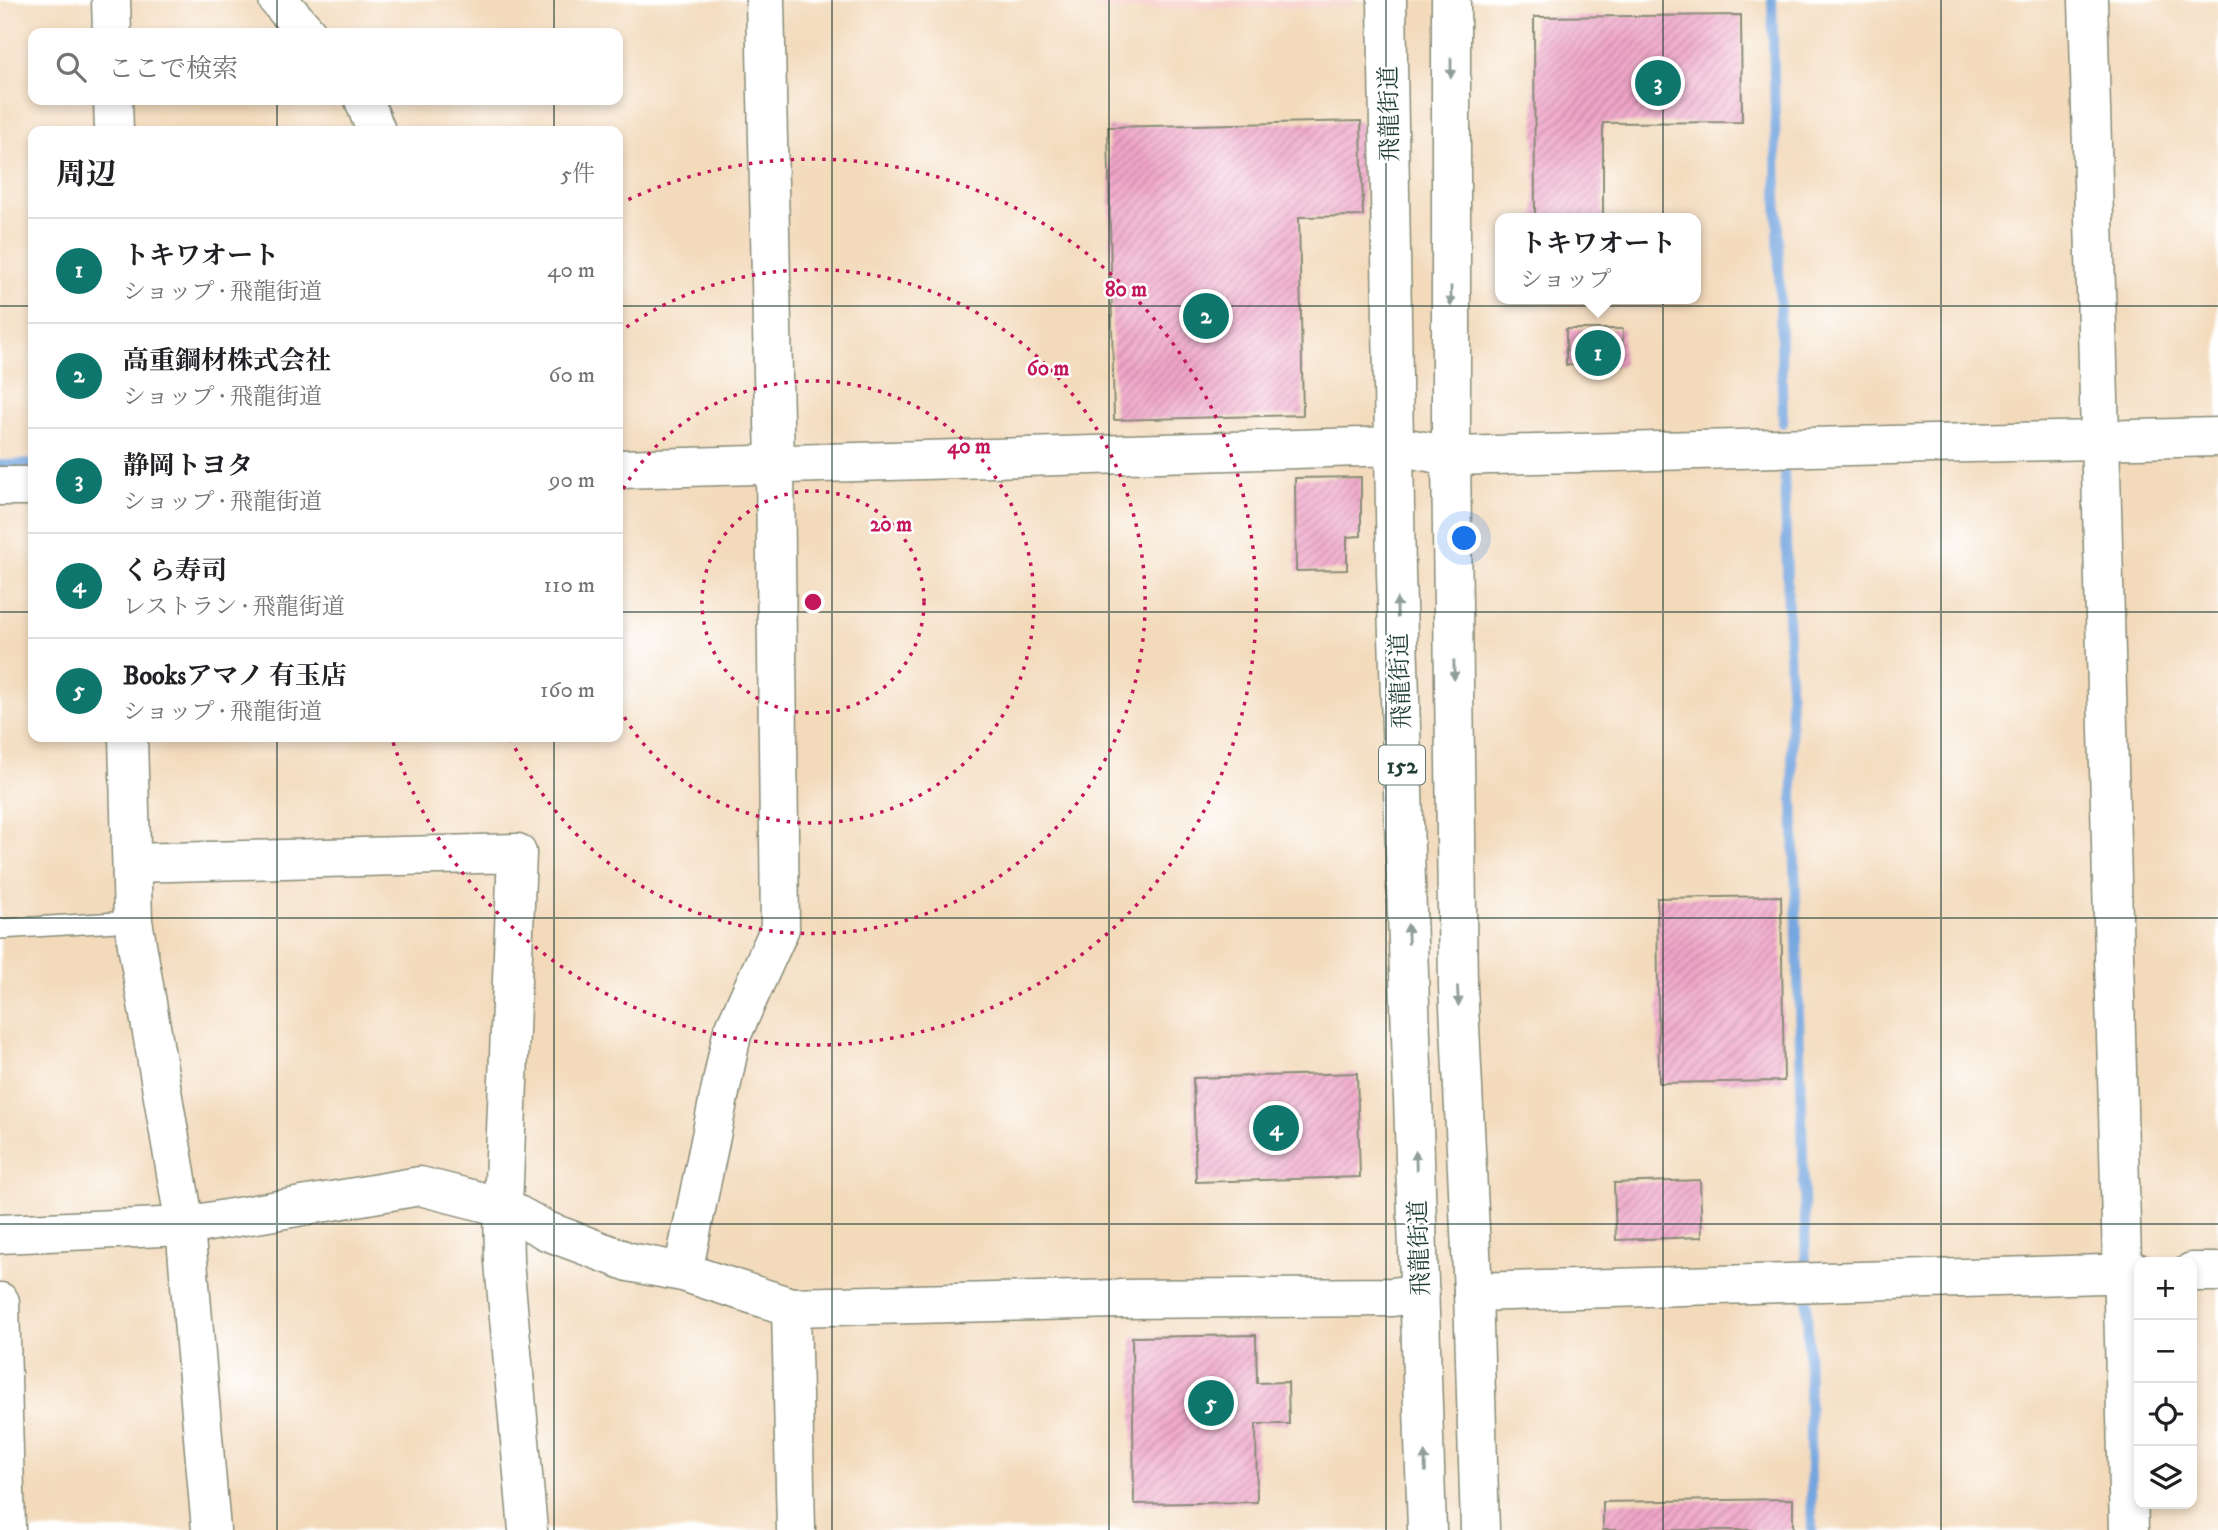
<!DOCTYPE html>
<html lang="ja">
<head>
<meta charset="utf-8">
<style>
  :root { --surface:#fff; --page:#f2f2f2; --text:#202124; --muted:#757577; --line:#e0e0e0; --accent:#0f766e }
  body { margin:0; font-family:"IM FELL DW Pica","Noto Serif JP",serif; background:var(--page); color:var(--text) }
  .controls { position:absolute; right:21px; bottom:21px; display:grid; overflow:hidden; border-radius:14px; box-shadow:0 4px 10px #0003 }
  .controls button { width:63px; height:63px; display:grid; place-items:center; padding:0; border:0; border-bottom:2px solid var(--line); background:var(--surface); color:var(--text); font:35px sans-serif }
  .you { position:absolute; left:1465px; top:539px; width:24px; height:24px; margin:-18px; border:5px solid #fff; border-radius:50%; background:#1a73e8; box-shadow:0 0 0 10px #1a73e833 }
  .badge { display:grid; place-items:center; width:46px; height:46px; border-radius:50%; background:var(--accent); color:#fff; font-size:23px; font-weight:700 }
  .pin { position:absolute; translate:-50% -50%; border:4px solid #fff; box-shadow:0 2px 7px #0006 }
  .popup { position:absolute; left:1495px; top:213px; width:206px; height:91px; box-sizing:border-box; display:grid; place-content:center; border-radius:14px; background:var(--surface); filter:drop-shadow(0 2px 5px #0005); font-size:23px; white-space:nowrap; color:var(--muted) }
  .popup b { font-size:26px; color:var(--text) }
  .popup::after { content:''; position:absolute; left:50%; top:100%; margin-left:-14px; border:14px solid transparent; border-top-color:var(--surface) }
  .list { margin:0; padding:0; list-style:none }
  h2 { display:flex; justify-content:space-between; align-items:center; height:91px; margin:0; padding:0 28px; font-size:30px }
  h2 small { font-size:23px; font-weight:400; color:var(--muted) }
  .list li { display:grid; grid-template-columns:46px 1fr auto; gap:21px; align-items:center; box-sizing:border-box; height:105px; padding:0 28px; border-top:2px solid var(--line) }
  .list b { display:block; font-size:26px; white-space:nowrap }
  .list p { margin:0; font-size:23px; white-space:nowrap; color:var(--muted) }
  .list em { font-size:23px; font-style:normal; color:var(--muted) }
  .icon { flex:none; width:38px; height:38px; fill:none; stroke:currentColor; stroke-width:2; stroke-linecap:round; stroke-linejoin:round }
  .map { position:relative; flex:none; width:2218px; height:1530px; overflow:hidden }
  .search { position:absolute; background:var(--surface); box-shadow:0 4px 10px #0003; left:28px; top:28px; width:595px; height:77px; display:flex; align-items:center; gap:18px; box-sizing:border-box; padding:0 24px; border-radius:14px; color:var(--muted); font-size:26px }
  .panel { position:absolute; background:var(--surface); box-shadow:0 4px 10px #0003; left:28px; top:126px; width:595px; height:616px; border-radius:14px }
  .map>svg:first-child { display:block }
  .built { fill:#f7d0ca }
  .lines { fill:none; stroke-linecap:round; stroke-linejoin:round }
  .stream { stroke:#74a6df; stroke-width:10 }
  .building { fill:url(#building-hatch) }
  .service-casing { stroke:#898c78; stroke-width:22 }
  .minor-casing { stroke:#898c78; stroke-width:41 }
  .trunk-casing { stroke:#898c78; stroke-width:41 }
  .service { stroke:#fff; stroke-width:19 }
  .minor { stroke:#fff; stroke-width:38 }
  .trunk { stroke:#fff; stroke-width:38 }
  .oneway { fill:#8f9e9a }
  .grid { fill:none; stroke:#1f3d34; stroke-width:2; stroke-opacity:0.55 }
  .ring { fill:none; stroke:#c2185b; stroke-width:3.5; stroke-dasharray:3.5 7 }
  .labels { text-anchor:middle; stroke-width:5; stroke-linejoin:round; paint-order:stroke }
  .shield { fill:#fff; stroke:#627771; stroke-width:2 }
  .shield-label { font-size:23px; font-weight:bold; fill:#1f3d34 }
  .street-label { font-size:24px; fill:#1f3d34; stroke:#fff }
  .centre { fill:#c2185b; stroke:#fff; stroke-width:3.5 }
  .ring-label { font-size:21px; text-anchor:middle; font-weight:bold; fill:#c2185b; stroke:#fff; stroke-width:5; stroke-linejoin:round; paint-order:stroke }
</style>
</head>
<body>
<div class="map">
<svg width="2218" height="1530" viewBox="0 0 2218 1530">
  <defs>
    <pattern id="building-hatch" width="6" height="6" patternUnits="userSpaceOnUse" patternTransform="scale(1.75)"><rect width="6" height="6" fill="#f0a4c7"/><path d="M-1 1l2-2M0 6l6-6M5 7l2-2" fill="none" stroke="#c287a2"/></pattern>
  </defs>
  <rect width="100%" height="100%" fill="#fff"/>
  <filter id="ink" filterUnits="userSpaceOnUse"><feTurbulence type="fractalNoise" baseFrequency=".0143" numOctaves="2"/><feDisplacementMap in="SourceGraphic" scale="14" xChannelSelector="R" yChannelSelector="G"/><feConvolveMatrix kernelMatrix="1 2 1 2 8 2 1 2 1" color-interpolation-filters="sRGB"/></filter>
  <filter id="wash" filterUnits="userSpaceOnUse"><feTurbulence type="fractalNoise" baseFrequency=".00686" numOctaves="4" result="noise"/><feDisplacementMap in="SourceGraphic" scale="28" xChannelSelector="R" yChannelSelector="G"/><feGaussianBlur stdDeviation="1.57" result="paint"/><feColorMatrix in="noise" values="0 0 0 0 0 0 0 0 0 0 0 0 0 0 0 0 0 1.4 0 .05"/><feComposite in="paint" operator="in"/></filter>
  <g filter="url(#wash)">
    <rect width="100%" height="100%" fill="#f3dabb"/>
    <polygon class="built" points="1095,0 1352,0 1352,7 1095,10"/>
    <g class="lines">
      <g class="stream">
        <polyline points="1772,0 1783,423"/>
        <polyline points="0,465 33,464"/>
        <polyline points="1784,466 1806,1266"/>
        <polyline points="1807,1299 1812,1530"/>
      </g>
    </g>
    <g id="blocks">
      <g class="building">
        <polygon points="1741,15 1742,122 1603,123 1603,218 1535,218 1534,17"/>
        <polygon points="1361,121 1363,216 1299,217 1303,415 1114,420 1108,127"/>
        <polygon points="1566,329 1623,329 1623,366 1566,365"/>
        <polygon points="1361,477 1361,536 1347,537 1347,570 1296,571 1295,478"/>
        <polygon points="1781,896 1784,1081 1659,1083 1657,898"/>
        <polygon points="1357,1073 1360,1177 1196,1182 1193,1078"/>
        <polygon points="1700,1180 1702,1237 1616,1240 1614,1183"/>
        <polygon points="1256,1335 1257,1383 1288,1382 1289,1424 1256,1424 1257,1502 1134,1504 1132,1337"/>
        <polygon points="1793,1499 1793,1530 1603,1530 1603,1502"/>
      </g>
    </g>
  </g>
  <g filter="url(#ink)">
    <use href="#blocks" fill-opacity="0" stroke="#898c78" stroke-width="2"/>
    <g class="lines">
      <defs>
        <polyline id="service" points="0,929 133,921"/>
        <g id="minor">
          <polyline points="111,0 112,33"/>
          <polyline points="278,0 307,33"/>
          <path d="M2088,0C2100,510 2119,1020 2129,1530"/>
          <polyline points="113,100 114,131"/>
          <polyline points="364,100 376,131"/>
          <polyline points="618,469 1396,446 1451,456 2218,437"/>
          <polyline points="0,486 33,486"/>
          <polyline points="128,737 133,921 185,1226 211,1530"/>
          <polyline points="132,863 517,853 503,1207 504,1262 528,1530"/>
          <polyline points="0,1234 185,1226 420,1186 503,1207 547,1231 629,1262 683,1272 791,1307 1120,1299 1392,1297 1420,1293"/>
          <polyline points="683,1272 732,1034 780,928 775,466 765,0"/>
          <polyline points="2192,1272 2218,1272"/>
          <polyline points="1473,1292 2139,1273"/>
          <polyline points="0,1302 6,1530"/>
          <polyline points="791,1307 796,1530"/>
        </g>
        <g id="trunk">
          <polyline points="1387,0 1396,573 1427,1530"/>
          <polyline points="1451,0 1451,456 1458,986 1473,1292 1480,1530"/>
        </g>
      </defs>
      <use href="#service" class="service-casing"/>
      <use href="#minor" class="minor-casing"/>
      <use href="#trunk" class="trunk-casing"/>
      <use href="#service" class="service"/>
      <use href="#minor" class="minor"/>
      <use href="#trunk" class="trunk"/>
    </g>
    <defs><path id="oneway-solid" d="M-6-.8H1V-3.2L6.5 0L1 3.2V.8H-6Z" transform="scale(1.75)"/></defs>
    <g class="oneway">
      <use href="#oneway-solid" transform="translate(1451 68) rotate(90)"/>
      <use href="#oneway-solid" transform="translate(1451 296) rotate(90)"/>
      <use href="#oneway-solid" transform="translate(1397 608) rotate(-92)"/>
      <use href="#oneway-solid" transform="translate(1454 670) rotate(89)"/>
      <use href="#oneway-solid" transform="translate(1408 934) rotate(-92)"/>
      <use href="#oneway-solid" transform="translate(1458 996) rotate(87)"/>
      <use href="#oneway-solid" transform="translate(1416 1161) rotate(-92)"/>
      <use href="#oneway-solid" transform="translate(1425 1462) rotate(-92)"/>
    </g>
  </g>
  <path class="grid" d="M277,0V33M554,0V33M832,0V1530M1109,0V1530M1386,0V1530M1663,0V1530M1941,0V1530M277,100V131M554,100V131M0,306H33M618,306H2218M0,612H33M618,612H2218M277,737V1530M554,737V1530M0,918H2218M0,1224H2218"/>
  <g class="ring">
    <circle cx="813" cy="602" r="111"/>
    <path d="M618 498A221 221 0 1 1 618 706"/>
    <path d="M618 333A332 332 0 1 1 510 737"/>
    <path d="M619 204A443 443 0 1 1 392 739"/>
  </g>
  <g class="labels">
    <rect class="shield" x="1379" y="745.5" width="46" height="39" rx="5"/>
    <g class="shield-label">
      <text x="1402" y="773">152</text>
    </g>
    <g class="street-label">
      <text transform="translate(1389 114) rotate(-91)" y="8">飛龍街道</text>
      <text transform="translate(1400 681) rotate(-92)" y="8">飛龍街道</text>
      <text transform="translate(1419 1248) rotate(-92)" y="8">飛龍街道</text>
    </g>
  </g>
  <circle cx="813" cy="602" r="10" class="centre"/>
  <g class="ring-label">
    <text x="1126" y="296">80 m</text>
    <text x="1048" y="375">60 m</text>
    <text x="969" y="453">40 m</text>
    <text x="891" y="531">20 m</text>
  </g>
</svg>
<div class="controls">
<button>+</button>
<button>−</button>
<button><svg class="icon" aria-label="locate" viewBox="0 0 24 24"><circle cx="12" cy="12" r="6"/><path d="M12 2v4M12 18v4M2 12h4M18 12h4"/></svg></button>
<button><svg class="icon" aria-label="layers" viewBox="0 0 24 24"><path d="M12 4l9 5-9 5-9-5zM3 14l9 5 9-5"/></svg></button>
</div>
<div class="you"></div>
<div class="pin badge" style="left:1598px;top:353px">1</div>
<div class="popup"><b>トキワオート</b>ショップ</div>
<div class="pin badge" style="left:1206px;top:316px">2</div>
<div class="pin badge" style="left:1658px;top:83px">3</div>
<div class="pin badge" style="left:1276px;top:1128px">4</div>
<div class="pin badge" style="left:1211px;top:1403px">5</div>
<div class="search"><svg class="icon" aria-label="search" viewBox="0 0 24 24"><circle cx="10" cy="10" r="6"/><path d="M15 15l6 6"/></svg>ここで検索</div>
<section class="panel">
<h2>周辺<small>5件</small></h2>
<ul class="list">
<li><span class="badge">1</span><div><b>トキワオート</b><p>ショップ · 飛龍街道</p></div><em>40 m</em></li>
<li><span class="badge">2</span><div><b>高重鋼材株式会社</b><p>ショップ · 飛龍街道</p></div><em>60 m</em></li>
<li><span class="badge">3</span><div><b>静岡トヨタ</b><p>ショップ · 飛龍街道</p></div><em>90 m</em></li>
<li><span class="badge">4</span><div><b>くら寿司</b><p>レストラン · 飛龍街道</p></div><em>110 m</em></li>
<li><span class="badge">5</span><div><b>Booksアマノ 有玉店</b><p>ショップ · 飛龍街道</p></div><em>160 m</em></li>
</ul>
</section>
</div>
</body>
</html>
